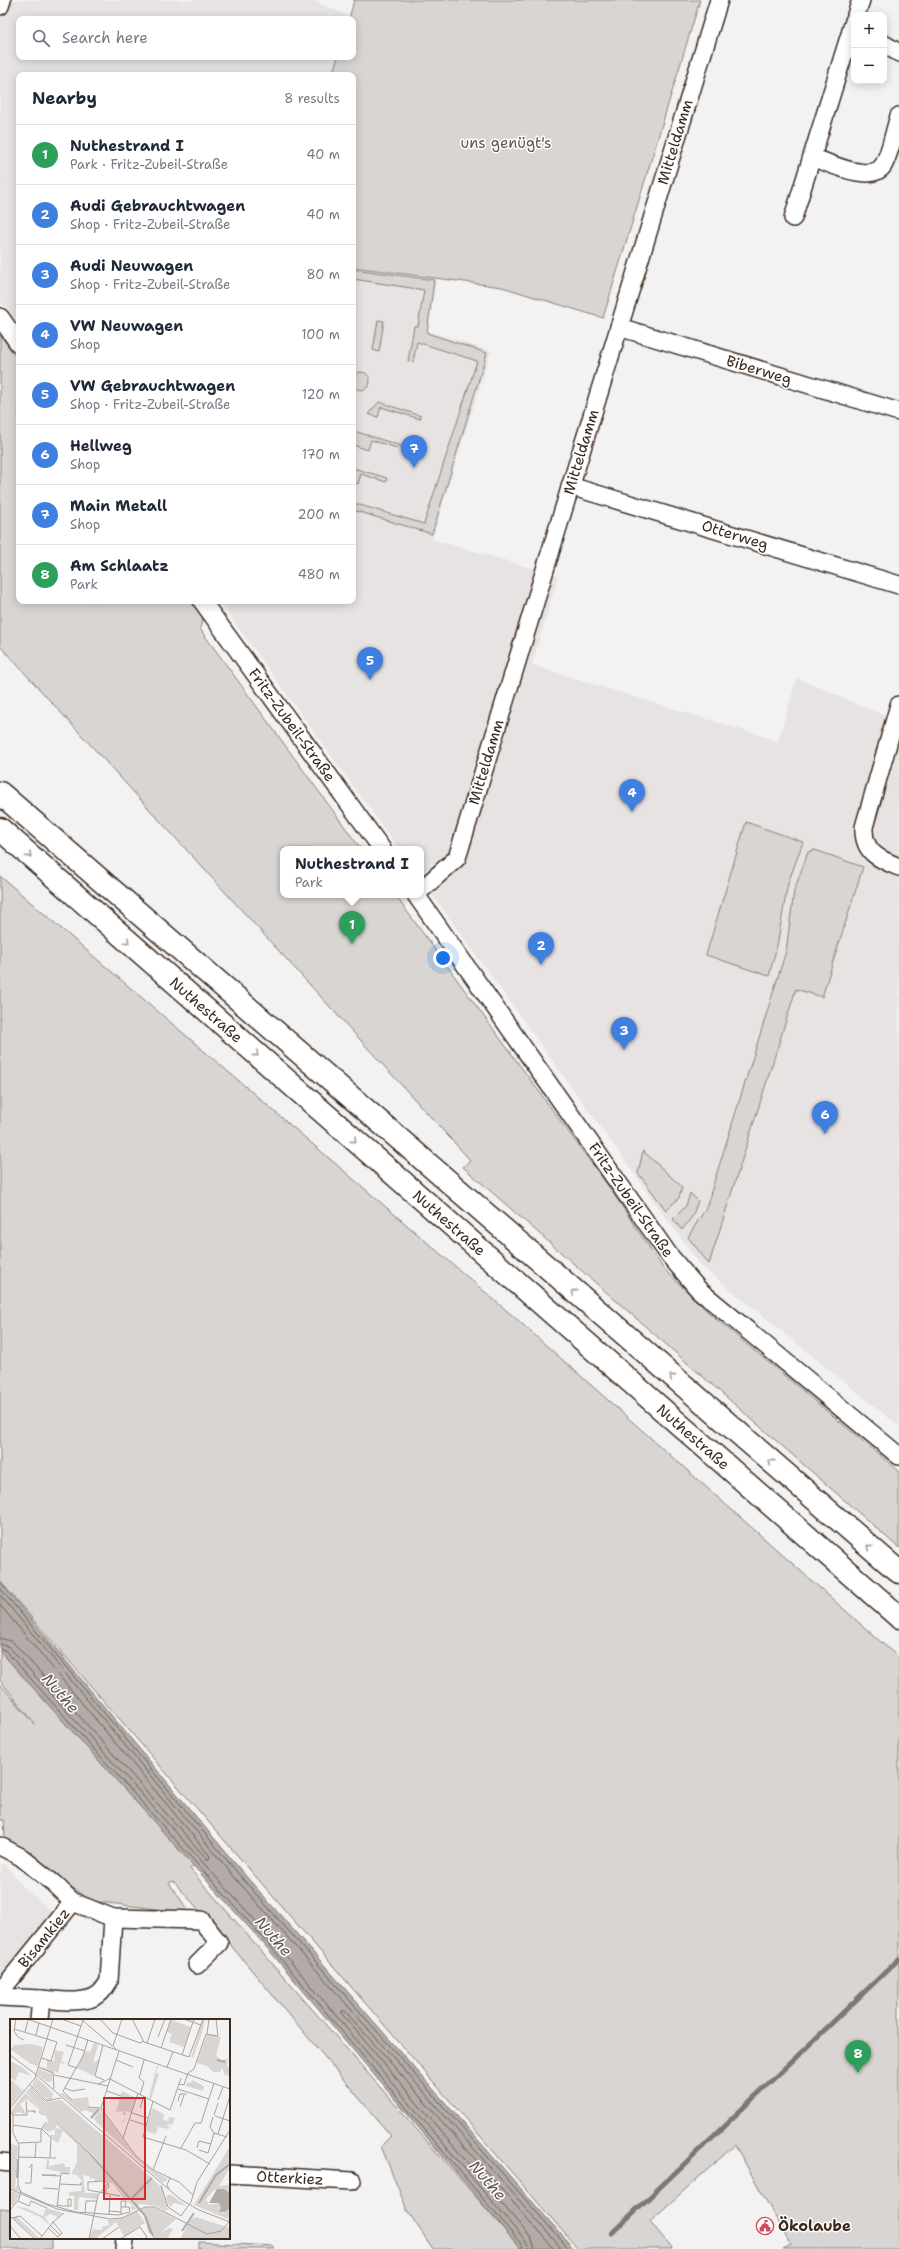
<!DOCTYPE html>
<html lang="en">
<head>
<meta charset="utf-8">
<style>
  :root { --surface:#fff; --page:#f6f6f7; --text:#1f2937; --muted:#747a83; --line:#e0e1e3; --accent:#d1495b }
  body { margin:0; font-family:"Shantell Sans",sans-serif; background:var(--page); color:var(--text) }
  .controls { position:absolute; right:12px; top:12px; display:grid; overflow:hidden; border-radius:8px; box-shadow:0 2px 10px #0003 }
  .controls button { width:36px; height:36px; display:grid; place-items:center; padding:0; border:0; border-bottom:1px solid var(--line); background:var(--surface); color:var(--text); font:20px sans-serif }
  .you { position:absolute; left:443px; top:958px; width:14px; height:14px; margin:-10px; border:3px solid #fff; border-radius:50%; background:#1a73e8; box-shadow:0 0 0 6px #1a73e833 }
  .badge { display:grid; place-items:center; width:26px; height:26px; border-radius:50%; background:var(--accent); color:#fff; font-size:13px; font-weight:700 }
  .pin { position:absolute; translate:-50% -33px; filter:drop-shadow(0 1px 2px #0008) }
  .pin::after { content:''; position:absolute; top:21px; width:14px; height:12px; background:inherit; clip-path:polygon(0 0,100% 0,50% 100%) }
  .popup { position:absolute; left:280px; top:846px; width:144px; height:52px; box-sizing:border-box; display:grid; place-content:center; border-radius:8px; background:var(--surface); filter:drop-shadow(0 1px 3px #0005); font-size:13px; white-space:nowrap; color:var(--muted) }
  .popup b { font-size:15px; color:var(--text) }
  .popup::after { content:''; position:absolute; left:50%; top:100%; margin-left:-8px; border:8px solid transparent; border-top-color:var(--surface) }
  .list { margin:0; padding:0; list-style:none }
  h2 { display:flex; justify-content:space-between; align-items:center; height:52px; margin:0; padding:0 16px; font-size:17px }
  h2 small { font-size:13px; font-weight:400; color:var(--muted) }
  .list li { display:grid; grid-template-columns:26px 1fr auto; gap:12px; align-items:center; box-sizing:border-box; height:60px; padding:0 16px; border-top:1px solid var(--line) }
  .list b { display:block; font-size:15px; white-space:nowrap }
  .list p { margin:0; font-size:13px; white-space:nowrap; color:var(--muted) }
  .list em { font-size:13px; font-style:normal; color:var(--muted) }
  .icon { flex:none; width:22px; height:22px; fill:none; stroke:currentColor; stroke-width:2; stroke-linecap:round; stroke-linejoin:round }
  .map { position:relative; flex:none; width:899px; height:2249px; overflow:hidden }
  .search { position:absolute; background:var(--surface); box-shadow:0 2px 10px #0003; left:16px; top:16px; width:340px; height:44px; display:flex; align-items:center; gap:10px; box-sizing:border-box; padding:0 14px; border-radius:8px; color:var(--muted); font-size:15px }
  .panel { position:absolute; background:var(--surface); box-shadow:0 2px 10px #0003; left:16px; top:72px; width:340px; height:532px; border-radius:8px }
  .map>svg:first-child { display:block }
  .built { fill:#e6e3e2 }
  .green { fill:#d8d5d2; stroke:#8a8078 }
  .water { fill:#b2aba7; stroke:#827770 }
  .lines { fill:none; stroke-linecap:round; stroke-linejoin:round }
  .shore { stroke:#6b5e55; stroke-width:1 }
  .stream { stroke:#827770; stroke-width:5 }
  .minor-casing { stroke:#3b2a1e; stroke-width:20 }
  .highway-casing { stroke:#3b2a1e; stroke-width:25 }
  .minor { stroke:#fff; stroke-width:17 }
  .highway { stroke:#fff; stroke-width:22 }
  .oneway { stroke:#a79f9a }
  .labels { text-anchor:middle; stroke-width:3; stroke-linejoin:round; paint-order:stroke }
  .street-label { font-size:15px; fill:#3b2a1e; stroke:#fff }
  .park-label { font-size:15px; fill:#62554b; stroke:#fff }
  .poi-label { font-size:15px; font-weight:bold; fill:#3b2a1e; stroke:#fff; text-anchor:start }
  .water-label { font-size:16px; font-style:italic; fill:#65574e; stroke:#fff }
  .inset-river { fill:none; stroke:#b2aba7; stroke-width:2 }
  .inset-road { fill:none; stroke:#a9a29d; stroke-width:1 }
  .view { fill:#d62828; fill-opacity:0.15; stroke:#d62828; stroke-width:2 }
  .inset-edge { fill:none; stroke:#3b2a1e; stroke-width:2 }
</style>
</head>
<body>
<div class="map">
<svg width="899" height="2249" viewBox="0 0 899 2249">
  <rect width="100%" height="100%" fill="#f3f2f2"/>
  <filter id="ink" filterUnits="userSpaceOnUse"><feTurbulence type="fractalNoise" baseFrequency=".025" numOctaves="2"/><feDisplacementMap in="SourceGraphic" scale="8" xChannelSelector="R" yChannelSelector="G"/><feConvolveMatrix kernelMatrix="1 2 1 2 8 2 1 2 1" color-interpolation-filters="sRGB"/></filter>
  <g filter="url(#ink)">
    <g class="built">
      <polygon points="0,0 312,0 349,16 349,19 19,19 19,57 338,57 332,75 19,75 19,326 0,300"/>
      <polygon points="353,267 437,278 428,331 491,351 432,539 558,576 532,665 778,741 797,678 899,722 899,1426 701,1266 421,879 421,849 399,849 219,601 353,601"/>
      <polygon points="0,1864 5,1864 24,1888 56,1915 0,1982"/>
    </g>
    <g class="green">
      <polygon points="354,0 700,0 603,318 502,287 353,267 353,75 332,75 338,57 353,57 353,19 349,19"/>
      <polygon points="353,269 434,280 427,333 487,353 432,534 353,510 353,503 424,524 477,361 417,342 413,362 408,361 414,326 418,326 424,290 353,279"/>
      <polygon points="378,320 384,321 379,352 373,350"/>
      <polygon points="0,335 19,361 19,601 192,601 203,617 200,629 361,849 283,849 283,895 395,895 609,1187 663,1268 708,1312 899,1471 899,1548 463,1167 470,1160 0,646"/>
      <circle cx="361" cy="381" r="9"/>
      <polygon points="379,402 421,416 420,419 381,407 378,417 368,414"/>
      <polygon points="354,431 411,449 410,452 371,440 368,450 353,445"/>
      <polygon points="353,468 387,478 386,482 361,474 358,484 353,482"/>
      <polygon points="746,822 803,842 788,883 777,946 769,976 706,955"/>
      <polygon points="815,850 863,867 822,997 796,989 709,1264 688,1237 706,1208 786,951 794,891 808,852"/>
      <polygon points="0,876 513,1316 899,1658 899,2249 783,2249 791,2245 735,2145 650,2221 672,2249 578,2249 0,1581"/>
      <polygon points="643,1151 682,1187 679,1198 666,1210 638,1173"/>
      <polygon points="690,1193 698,1201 692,1217 682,1230 673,1219 686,1206"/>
      <polygon points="0,1651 194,1866 190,1869 521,2249 433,2249 407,2210 381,2146 391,2136 228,1942 173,1881 169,1883 190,1913 91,1901 5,1839 4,1820 0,1820 0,1684 35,1724 0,1680"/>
      <polygon points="0,2209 11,2210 11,2238 51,2238 51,2249 0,2249"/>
      <polygon points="199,2242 273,2246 273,2249 199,2249"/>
    </g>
    <polygon class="water" points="0,1582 244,1874 574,2249 521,2249 263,1943 0,1651"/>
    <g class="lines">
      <g class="shore">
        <polyline points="0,1588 241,1877 569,2249"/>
        <polyline points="0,1595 237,1880 562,2249"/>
        <polyline points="0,1605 210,1856 209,1859 207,1859 13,1642 0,1638"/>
        <polyline points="0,1644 9,1647 270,1937 526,2242 529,2249"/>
        <polyline points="0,1649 5,1650 266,1941 522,2245 523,2249"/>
        <polyline points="535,2249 531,2238 342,2014 342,2011 345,2011 554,2249"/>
      </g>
      <polyline class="stream" points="612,2233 899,1959"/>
      <defs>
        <g id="minor">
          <polyline points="0,6 2,0"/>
          <polyline points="856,15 861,0"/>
          <polyline points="884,44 899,53"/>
          <path d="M812,157C829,163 873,185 884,164C891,150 894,132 899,116"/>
          <polyline points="793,218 854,21"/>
          <polyline points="0,317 19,344"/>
          <polyline points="619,327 899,412"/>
          <polyline points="570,486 899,585"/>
          <polyline points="202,601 382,849"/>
          <path d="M899,705L864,827C863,852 878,859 899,867"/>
          <polyline points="421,890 457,858 719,0"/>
          <polyline points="416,895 669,1255 699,1290 899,1456"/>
          <path d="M0,1846L21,1857L53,1883L73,1902L113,1918L109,1981C106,1986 103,1991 99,1994C86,2005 57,2000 41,1999L39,2020"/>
          <polyline points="113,1918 201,1920 219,1943 197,1965"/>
          <polyline points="0,1992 73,1902"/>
          <polyline points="0,1997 41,1999"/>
          <polyline points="0,2162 11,2163"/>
          <polyline points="229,2174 352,2181"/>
          <polyline points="124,2249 125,2238"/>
        </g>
        <g id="highway">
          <polyline points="0,793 899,1572"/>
          <polyline points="0,829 899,1617"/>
        </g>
      </defs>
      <use href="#minor" class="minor-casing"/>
      <use href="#highway" class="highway-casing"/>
      <use href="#minor" class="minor"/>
      <use href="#highway" class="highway"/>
    </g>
    <defs><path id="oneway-chevron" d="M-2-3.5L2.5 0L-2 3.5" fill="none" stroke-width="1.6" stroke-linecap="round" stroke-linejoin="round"/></defs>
    <g class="oneway">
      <use href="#oneway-chevron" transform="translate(29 855) rotate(41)"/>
      <use href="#oneway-chevron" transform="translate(127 941) rotate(41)"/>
      <use href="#oneway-chevron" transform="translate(256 1054) rotate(41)"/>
      <use href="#oneway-chevron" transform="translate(354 1140) rotate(41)"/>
      <use href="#oneway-chevron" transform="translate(574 1292) rotate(-139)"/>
      <use href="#oneway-chevron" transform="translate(672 1377) rotate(-139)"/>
      <use href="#oneway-chevron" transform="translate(771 1462) rotate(-139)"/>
      <use href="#oneway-chevron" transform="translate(869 1547) rotate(-139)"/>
    </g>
  </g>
  <defs>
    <symbol id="civic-ring" viewBox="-11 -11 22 22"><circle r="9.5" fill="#fff" stroke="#d1495b" stroke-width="1.5"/><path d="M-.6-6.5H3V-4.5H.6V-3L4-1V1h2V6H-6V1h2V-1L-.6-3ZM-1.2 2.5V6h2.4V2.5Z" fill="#d1495b"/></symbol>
  </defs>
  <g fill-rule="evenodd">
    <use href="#civic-ring" x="755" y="2216" width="20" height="20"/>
  </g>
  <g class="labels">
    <g class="street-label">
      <text transform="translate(675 142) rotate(-73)" y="5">Mitteldamm</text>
      <text transform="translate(759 370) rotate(17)" y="5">Biberweg</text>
      <text transform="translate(581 452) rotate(-73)" y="5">Mitteldamm</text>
      <text transform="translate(735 535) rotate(17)" y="5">Otterweg</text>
      <text transform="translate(292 725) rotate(54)" y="5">Fritz-Zubeil-Straße</text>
      <text transform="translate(486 762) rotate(-73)" y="5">Mitteldamm</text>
      <text transform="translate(206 1010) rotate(41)" y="5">Nuthestraße</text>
      <text transform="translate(631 1200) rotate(55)" y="5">Fritz-Zubeil-Straße</text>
      <text transform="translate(449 1223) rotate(41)" y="5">Nuthestraße</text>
      <text transform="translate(693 1437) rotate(41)" y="5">Nuthestraße</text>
      <text transform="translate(44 1938) rotate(-51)" y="5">Bisamkiez</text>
      <text transform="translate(290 2178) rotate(3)" y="5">Otterkiez</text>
    </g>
    <g class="park-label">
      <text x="506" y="148">uns genügt's</text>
    </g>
    <g class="poi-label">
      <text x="778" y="2231">Ökolaube</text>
    </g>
    <g class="water-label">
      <text transform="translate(61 1693) rotate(49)" y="6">Nuthe</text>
      <text transform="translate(274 1936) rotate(49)" y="6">Nuthe</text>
      <text transform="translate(488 2180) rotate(49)" y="6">Nuthe</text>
    </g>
  </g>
  <g transform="translate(10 2019)">
    <rect width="220" height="220" fill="#f3f2f2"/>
    <path d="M193,0H195L192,14L183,39L181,38ZM161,1L181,8L174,28L159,23L162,15L157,13ZM197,15L211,18L206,36L211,42L218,39L217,48H220V57L215,56L212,49L210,53H203L197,47L187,44ZM84,24L88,26L83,44L90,40L84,57L67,49L75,32L80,33ZM21,25L33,28L28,47L21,45L0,30L5,26ZM45,31L54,33L51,42L57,45L50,44L48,54L44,52L45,55L30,48L37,49V41L44,42ZM0,42L12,48L21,57L9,53L5,62L0,58ZM147,46L148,47L146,54L149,55L141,80L139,79ZM29,50L42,55V62L37,63L27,55ZM26,58L43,74L42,80L38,82L22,67ZM0,60L13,72L0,87ZM182,61L194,67L193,72L176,67L178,63L181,64ZM21,68L36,83L51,81L142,159L152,169L158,188H155L159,190L155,192L147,187L129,185L128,189L84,137L16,73ZM112,72L126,79L121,94L114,92L116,95L114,103L109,102L113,103L116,96H113V92L106,93ZM15,74L78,134L127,190L122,191L120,189L122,186L115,181L103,165L94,161L85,163L84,159L80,160L79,157L73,156L75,174H87V180L69,178L68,191H64V177H59V173L71,172L72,162L67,156L61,155L67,143V125L53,112L48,124L42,120L40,116H45V109L51,110L47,106L44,111L37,113L33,109L38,103L36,97L29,95V90L17,80L10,85L16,95L8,93L3,96L1,92ZM53,74L61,80L78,78L79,88H77L90,90L84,98L85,95L75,91L71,93L50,75ZM142,89L154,95L153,101L158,102L159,98L165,99L163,105L157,106L158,109L161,106L159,110L148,108L146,115L135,112ZM91,90L124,136L143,152L157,159V162L152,163L86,103L84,99ZM0,115L1,125L8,127L5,170L7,166L10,173L0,170ZM220,127V149L209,167L218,166L220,163V174L214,170L204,171L196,180L199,186L209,184L211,189L209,192L213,194L220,189V201L184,186ZM37,140H39V147L54,144L55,148H60V155L36,150V145H32H37ZM0,171L10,176L3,186L0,185ZM158,176H161L177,187L164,184L160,188L156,178ZM5,187L16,189L33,197L36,189L53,194L48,198L40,195L35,198L40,206L30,198ZM137,188L145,189L166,200L149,215L159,209L163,210L157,220H146L141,214L136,196L130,191ZM127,192L135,204L114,217L106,203L85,220H79L83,210L92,211V208L99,206L98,201L110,200ZM6,197L22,212L29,219L27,220L3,199ZM186,198L220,209V220H170L181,200Z" fill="#d8d5d2"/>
    <path d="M0,58L84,138L136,196L145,220L139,213L134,197L78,134ZM207,170H214L220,174V189L215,193H209L211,189L209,184H199Z" fill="#b2aba7"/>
    <path class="inset-river" d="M210,42L207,41L215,43L213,42M81,99L89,90M7,159L8,140M122,179L142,159M189,184L206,156L220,145M172,212L184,194"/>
    <path class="inset-road" d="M6,0L4,12L8,18L14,21M17,0L220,70M51,0L71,7M71,0L106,30M90,0L103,14L130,24L134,22M122,0L134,23L179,38L193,0M174,0L191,6M4,10L47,23L41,42L31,39M15,13L18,1M197,15L199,0M26,16L29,4M148,18L155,0M137,24L145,0M56,26L75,32M93,26L85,57L94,61M103,27L112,0M151,29L161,0M0,36L24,54L170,180L189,191L220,203M172,36L184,0M106,41L123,48M28,48L43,54L44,70M157,48L163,33M67,49L58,46L73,1M44,56L98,67M100,60L160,91L171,59M88,65L101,59M169,65L174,66L178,54L184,50L196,15L208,17L206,0M20,66L36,82L51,79M55,69L62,72L75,70M168,70L199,80M97,72L111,77M130,76L134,63L129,59L134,41M62,81L53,72L73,37L78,21M208,81L213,68M143,82L133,118L176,131L200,145M168,82L170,75H177M78,88L91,89M170,88L174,76M0,89L25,59L43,0M91,89L126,137L143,151L169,163L183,176M91,89L109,32M130,89L134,77M0,92L3,96V114L9,126L8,166L11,173M17,92H25V94L23,92M122,94L138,99M3,96H17L16,82M204,96L208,84M205,97L220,102M203,98L200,108L204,114L217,118M120,101L136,106M3,106L32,110L41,119L40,139M208,115L220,77M113,119L128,74M9,124L31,123V111L36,103M171,129L185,104H191L204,64M187,129L189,122L201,125M189,131L198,134L204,114M9,138L46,139M25,138L26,124M143,151L156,117M32,156L50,157M32,156H46M15,164H21L22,145L19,149M98,164L94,162L78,163V171L110,177M50,165L71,166V163M151,166L158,188L171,197M33,169L48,170M0,170L47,190L100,200L112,199L135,188H145L197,215L211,212L220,202M159,170L157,166L160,159M11,173L37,185L66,193L108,196L120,193L119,188H115M96,176V169L99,168L98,164M8,182L19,187L21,182L37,189M47,186L52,187H61V180H58V187M47,188L51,154L59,155M0,191L9,180L11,172M99,192L111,193M75,194L76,182H87M99,196L100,176M111,196V182H116L115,188H111M0,197L25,220M171,197L181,183L187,163L220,111M2,199L10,197L32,217M40,206L50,216M0,207L11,220M38,209L48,218L52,214L43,203M30,220L43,203L54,194M79,220L88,176L98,164M92,220L109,208M110,220L130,208L137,218L134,220"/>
    <path class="view" d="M94,79H135V180H94Z"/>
    <rect width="220" height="220" class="inset-edge"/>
  </g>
</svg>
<div class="controls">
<button>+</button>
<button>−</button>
</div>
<div class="you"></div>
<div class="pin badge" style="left:352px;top:944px;background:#2e9e5b">1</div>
<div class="popup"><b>Nuthestrand I</b>Park</div>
<div class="pin badge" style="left:541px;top:965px;background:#3f7fe0">2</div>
<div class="pin badge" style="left:624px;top:1050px;background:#3f7fe0">3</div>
<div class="pin badge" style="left:632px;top:812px;background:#3f7fe0">4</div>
<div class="pin badge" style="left:370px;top:680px;background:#3f7fe0">5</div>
<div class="pin badge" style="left:825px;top:1134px;background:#3f7fe0">6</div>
<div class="pin badge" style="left:414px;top:468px;background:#3f7fe0">7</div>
<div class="pin badge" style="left:858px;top:2073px;background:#2e9e5b">8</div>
<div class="search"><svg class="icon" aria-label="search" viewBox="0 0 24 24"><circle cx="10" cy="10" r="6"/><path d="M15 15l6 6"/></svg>Search here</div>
<section class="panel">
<h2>Nearby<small>8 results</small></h2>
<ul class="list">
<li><span class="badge" style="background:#2e9e5b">1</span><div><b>Nuthestrand I</b><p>Park · Fritz-Zubeil-Straße</p></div><em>40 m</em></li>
<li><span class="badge" style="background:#3f7fe0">2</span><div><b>Audi Gebrauchtwagen</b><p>Shop · Fritz-Zubeil-Straße</p></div><em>40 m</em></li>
<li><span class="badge" style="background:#3f7fe0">3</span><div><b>Audi Neuwagen</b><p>Shop · Fritz-Zubeil-Straße</p></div><em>80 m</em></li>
<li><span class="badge" style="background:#3f7fe0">4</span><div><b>VW Neuwagen</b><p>Shop</p></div><em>100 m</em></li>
<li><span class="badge" style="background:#3f7fe0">5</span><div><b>VW Gebrauchtwagen</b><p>Shop · Fritz-Zubeil-Straße</p></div><em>120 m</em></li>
<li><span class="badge" style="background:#3f7fe0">6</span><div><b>Hellweg</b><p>Shop</p></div><em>170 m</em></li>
<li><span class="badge" style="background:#3f7fe0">7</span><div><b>Main Metall</b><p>Shop</p></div><em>200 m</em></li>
<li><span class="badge" style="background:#2e9e5b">8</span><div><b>Am Schlaatz</b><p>Park</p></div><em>480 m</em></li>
</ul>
</section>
</div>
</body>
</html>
